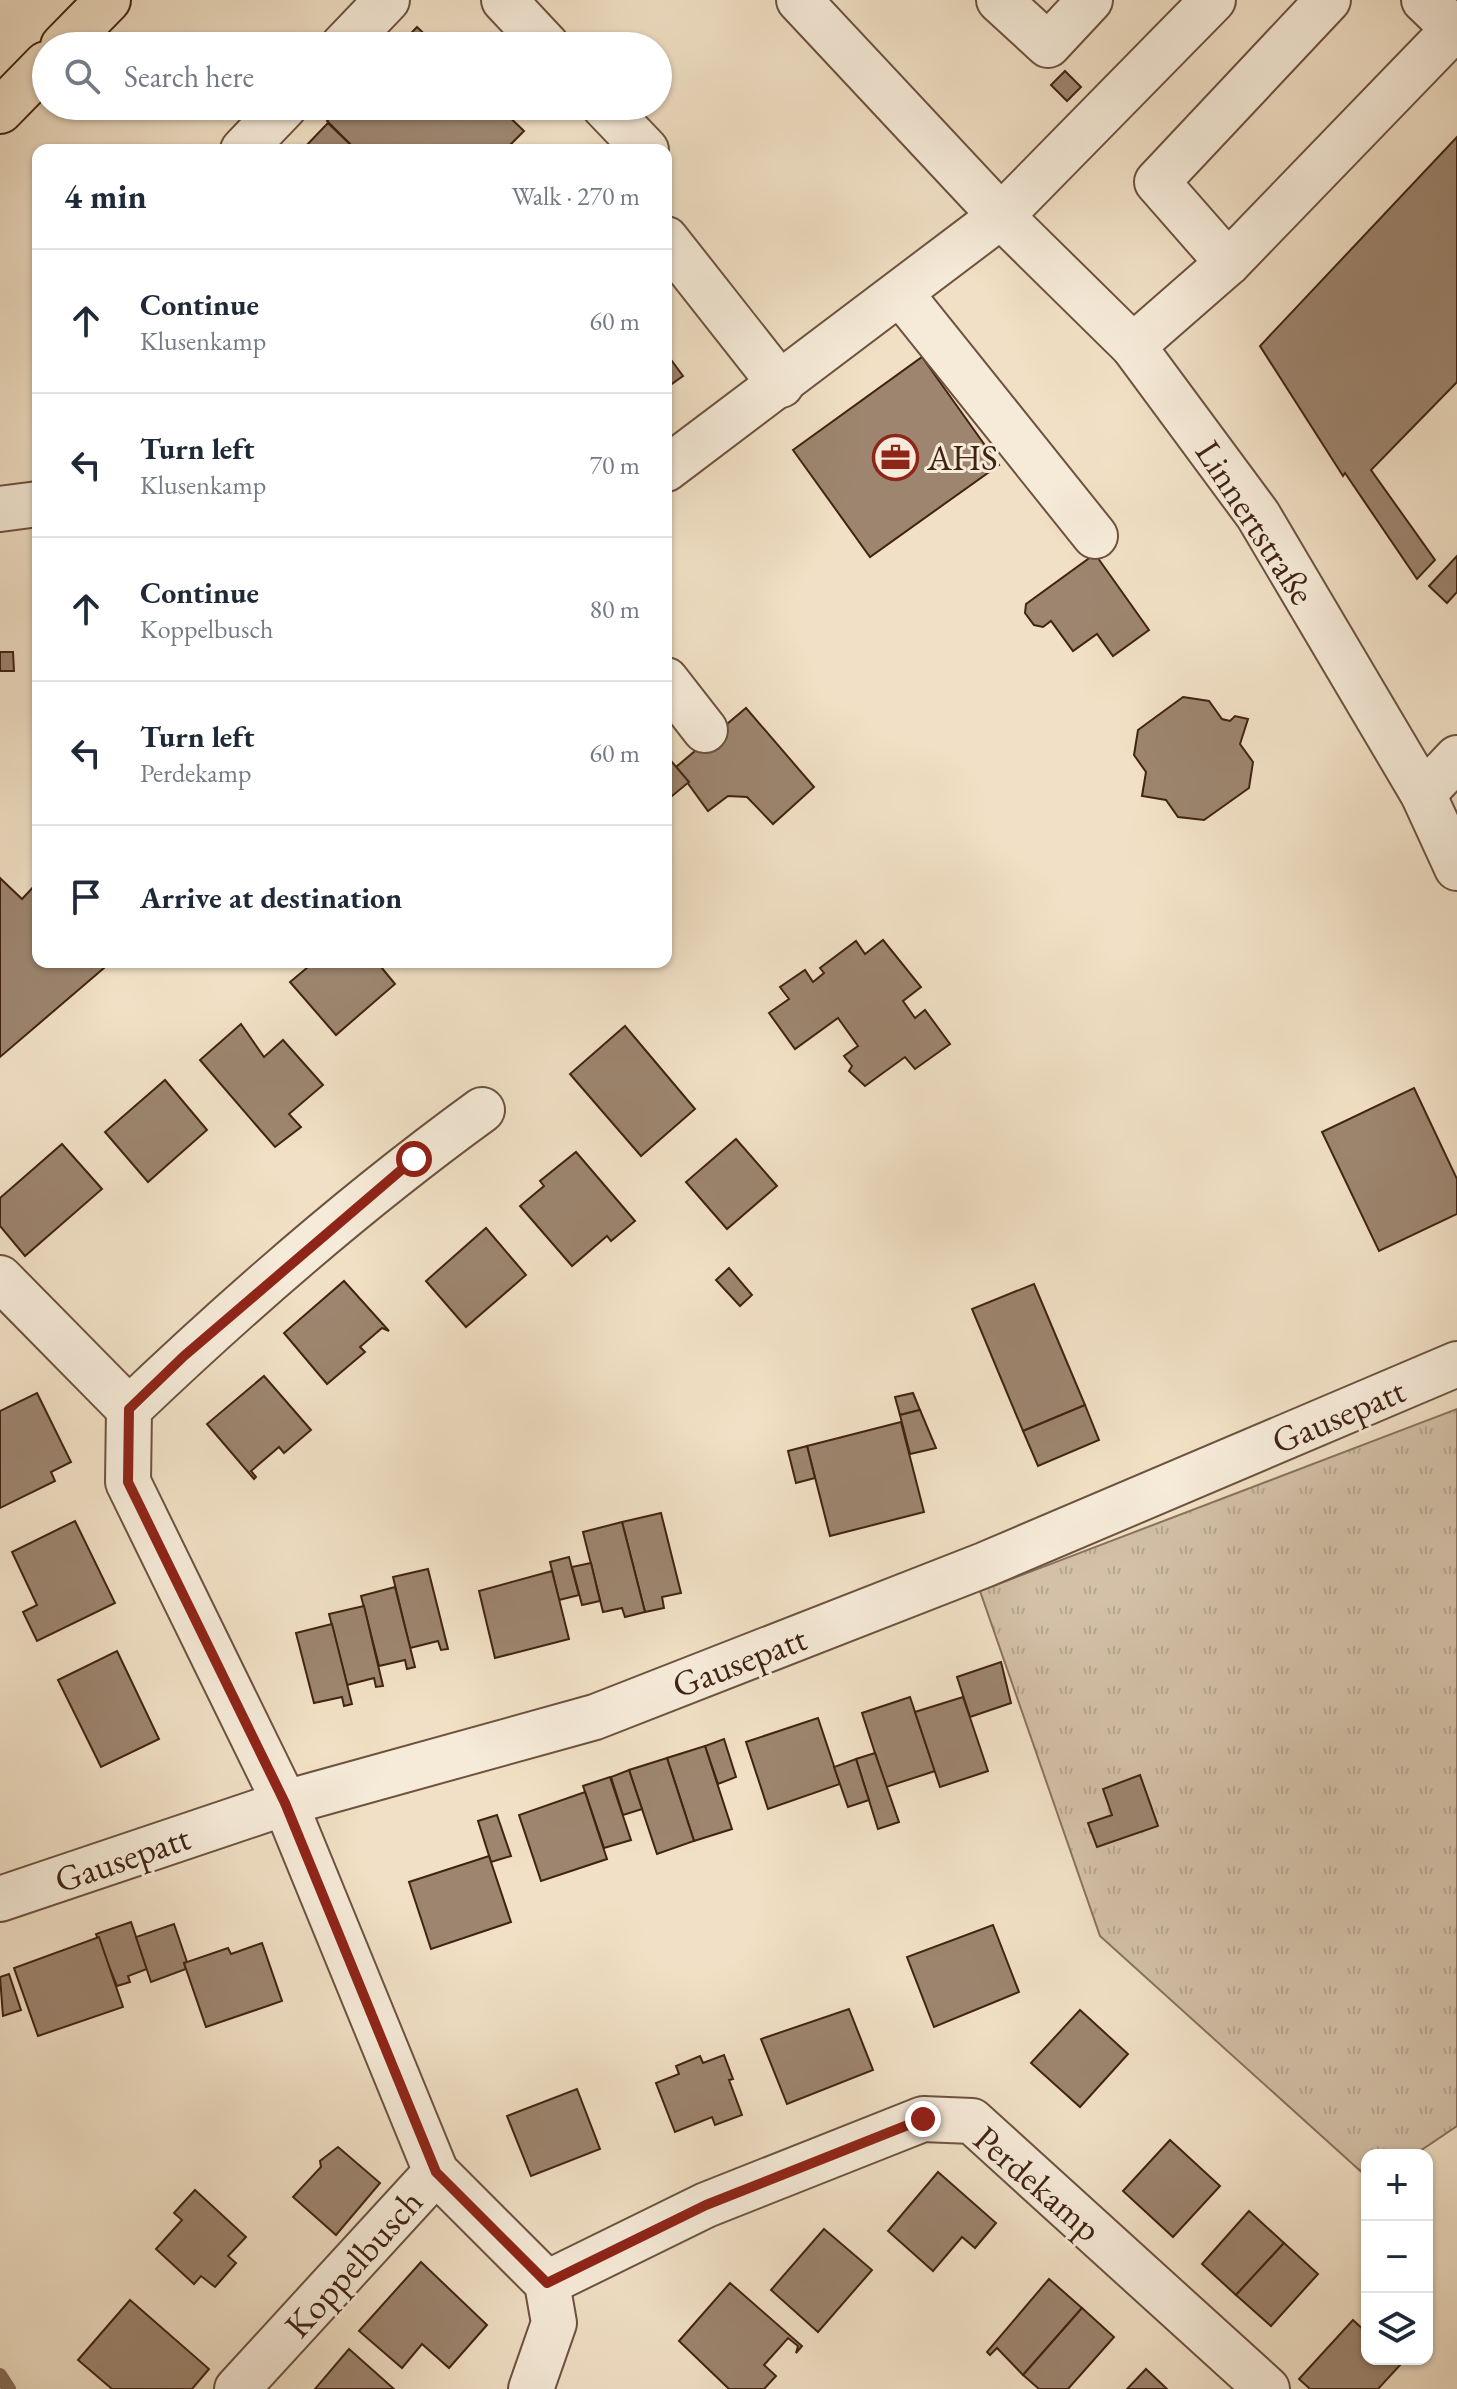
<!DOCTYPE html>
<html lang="en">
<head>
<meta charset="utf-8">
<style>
  :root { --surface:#fff; --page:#f6f6f7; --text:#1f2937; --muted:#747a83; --line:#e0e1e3 }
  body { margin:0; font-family:"EB Garamond",serif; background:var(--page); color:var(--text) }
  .controls { position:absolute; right:24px; bottom:24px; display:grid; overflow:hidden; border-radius:16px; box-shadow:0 2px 6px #0004 }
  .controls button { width:72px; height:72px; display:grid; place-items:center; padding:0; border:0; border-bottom:2px solid var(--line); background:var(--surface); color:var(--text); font:40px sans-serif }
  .stop { position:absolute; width:24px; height:24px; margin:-18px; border:6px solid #8f2418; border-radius:50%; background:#fff }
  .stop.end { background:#8f2418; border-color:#fff; box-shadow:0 2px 8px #0008 }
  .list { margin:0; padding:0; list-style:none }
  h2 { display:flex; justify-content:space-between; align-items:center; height:104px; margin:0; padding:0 32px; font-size:34px }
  h2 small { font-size:26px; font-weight:400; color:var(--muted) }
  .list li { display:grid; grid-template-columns:52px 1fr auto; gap:24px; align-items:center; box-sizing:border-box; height:144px; padding:0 32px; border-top:2px solid var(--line) }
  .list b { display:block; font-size:30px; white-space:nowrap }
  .list p { margin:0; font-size:26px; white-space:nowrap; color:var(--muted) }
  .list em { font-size:26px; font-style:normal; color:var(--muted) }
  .icon { flex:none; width:44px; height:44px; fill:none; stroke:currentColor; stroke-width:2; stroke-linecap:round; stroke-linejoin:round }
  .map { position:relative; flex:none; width:1457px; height:2389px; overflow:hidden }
  .search { position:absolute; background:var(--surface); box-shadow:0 2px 6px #0004; left:32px; top:32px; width:640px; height:88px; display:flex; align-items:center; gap:20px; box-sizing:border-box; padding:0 28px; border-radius:44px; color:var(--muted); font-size:30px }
  .panel { position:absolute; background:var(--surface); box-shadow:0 2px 6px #0004; left:32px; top:144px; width:640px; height:824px; border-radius:16px }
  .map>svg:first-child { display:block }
  .grass { fill:url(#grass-tufts); stroke:#8a725c; stroke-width:2 }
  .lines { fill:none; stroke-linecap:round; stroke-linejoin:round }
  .stream { stroke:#876e59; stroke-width:14 }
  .building { fill:#9d856f; stroke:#412312; stroke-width:2 }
  .minor-casing { stroke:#6d523f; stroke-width:48 }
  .major-casing { stroke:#412312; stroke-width:48 }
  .minor { stroke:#f6ebd9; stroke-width:44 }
  .major { stroke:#f1e0c5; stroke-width:44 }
  .route { stroke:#8f2418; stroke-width:10 }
  .labels { text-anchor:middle; stroke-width:6; stroke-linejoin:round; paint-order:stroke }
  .poi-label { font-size:36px; fill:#412312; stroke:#f6ebd9; text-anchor:start }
  .street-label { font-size:36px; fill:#412312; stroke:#f6ebd9 }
</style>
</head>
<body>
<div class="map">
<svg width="1457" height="2389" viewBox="0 0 1457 2389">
  <defs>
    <pattern id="grass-tufts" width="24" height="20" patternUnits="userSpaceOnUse" patternTransform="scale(2)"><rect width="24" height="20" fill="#d3c0a7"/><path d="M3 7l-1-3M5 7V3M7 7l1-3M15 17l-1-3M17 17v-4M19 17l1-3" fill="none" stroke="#b6a58f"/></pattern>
  </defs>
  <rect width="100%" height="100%" fill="#f1e0c5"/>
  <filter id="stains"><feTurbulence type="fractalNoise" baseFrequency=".0025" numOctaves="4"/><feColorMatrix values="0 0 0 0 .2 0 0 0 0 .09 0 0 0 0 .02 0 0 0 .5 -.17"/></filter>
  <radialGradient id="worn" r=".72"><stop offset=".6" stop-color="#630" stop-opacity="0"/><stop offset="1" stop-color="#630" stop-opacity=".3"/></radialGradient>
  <polygon class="grass" points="1457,1409 1457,2126 1414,2155 1367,2155 1367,2177 1100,1936 980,1591"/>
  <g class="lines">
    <polyline class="stream" points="0,2375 9,2389"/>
  </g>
  <g class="building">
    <polygon points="417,27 437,46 399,46"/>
    <polygon points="1065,71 1081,87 1067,101 1051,85"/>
    <polygon points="341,106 498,106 524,131 505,150 356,150 327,121"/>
    <polygon points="328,123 356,150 302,150"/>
    <polygon points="1457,137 1457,382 1371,470 1435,560 1417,579 1345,473 1343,476 1260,346"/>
    <polygon points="666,353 683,376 666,388"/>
    <polygon points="922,357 999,465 870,557 793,450"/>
    <polygon points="1095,554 1149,630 1113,656 1097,634 1073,651 1051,621 1043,627 1034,625 1025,613 1026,604"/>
    <polygon points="1457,556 1457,592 1447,603 1429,586"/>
    <polygon points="34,650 38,650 38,685 36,685"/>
    <polygon points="0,652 13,652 14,671 0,671"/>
    <polygon points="1183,697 1209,701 1222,719 1230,721 1235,716 1248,719 1240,744 1253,762 1249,788 1204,820 1178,817 1166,800 1142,796 1146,772 1134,755 1138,730"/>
    <polygon points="746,708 814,787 773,824 747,797 728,796 708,811 676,767"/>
    <polygon points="666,755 689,782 666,801"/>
    <polygon points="0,878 22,899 38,882 38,962 111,962 0,1057"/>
    <polygon points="883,940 921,987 903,1001 915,1018 925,1010 950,1044 915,1069 905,1057 865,1086 849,1071 852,1066 844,1056 858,1046 838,1018 795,1049 769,1013 789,999 780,987 805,970 813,982 824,973 820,968 856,941 865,954"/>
    <polygon points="314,962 377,962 395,984 336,1035 290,982"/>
    <polygon points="241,1024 264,1057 283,1040 323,1085 289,1114 301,1127 275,1147 200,1060"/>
    <polygon points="625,1026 695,1109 641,1156 570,1074"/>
    <polygon points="165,1080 207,1130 148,1182 105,1132"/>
    <polygon points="1414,1088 1457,1179 1457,1214 1379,1251 1322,1132"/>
    <polygon points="736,1139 777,1186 727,1229 686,1182"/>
    <polygon points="62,1144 102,1189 25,1256 0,1226 0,1198"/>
    <polygon points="576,1152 635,1221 611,1241 607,1236 572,1266 520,1206 544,1186 540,1181"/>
    <polygon points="486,1228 526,1275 466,1327 426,1281"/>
    <polygon points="729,1268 752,1295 740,1306 716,1280"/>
    <polygon points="344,1281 389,1331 382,1328 360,1347 365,1352 327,1384 284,1333"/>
    <polygon points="1034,1284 1085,1405 1023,1431 972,1309"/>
    <polygon points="264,1376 311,1430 284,1453 279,1447 251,1471 256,1477 254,1479 207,1424"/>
    <polygon points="37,1393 71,1462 51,1472 55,1481 0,1508 0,1411"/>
    <polygon points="913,1393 920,1410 900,1415 895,1397"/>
    <polygon points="1085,1405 1099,1440 1038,1466 1023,1431"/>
    <polygon points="920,1410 936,1448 910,1454 900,1415"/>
    <polygon points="901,1422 924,1512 830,1536 807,1446"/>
    <polygon points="807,1446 815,1478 796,1483 788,1451"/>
    <polygon points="661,1513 681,1593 662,1597 664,1608 645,1612 622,1522"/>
    <polygon points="75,1521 115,1603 37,1641 23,1612 37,1605 12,1552"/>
    <polygon points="622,1522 645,1612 625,1617 622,1608 603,1612 583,1532"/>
    <polygon points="569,1557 579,1595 559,1600 550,1562"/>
    <polygon points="591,1563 600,1601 582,1605 572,1567"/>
    <polygon points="428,1569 448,1649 441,1650 438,1641 410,1648 393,1577"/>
    <polygon points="552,1571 569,1639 495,1658 479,1591"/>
    <polygon points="395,1587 415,1667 407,1669 405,1660 379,1666 361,1596"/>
    <polygon points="364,1606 383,1686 376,1687 374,1678 347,1685 329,1614"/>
    <polygon points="332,1624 352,1704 344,1706 342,1697 314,1703 296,1633"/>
    <polygon points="117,1651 159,1739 101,1767 58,1680"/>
    <polygon points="1001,1662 1011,1703 970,1717 957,1677"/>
    <polygon points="910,1697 935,1771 886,1787 862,1713"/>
    <polygon points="963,1697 988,1771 940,1787 915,1712"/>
    <polygon points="818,1718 840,1784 768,1809 746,1742"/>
    <polygon points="724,1739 736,1777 718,1784 705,1746"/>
    <polygon points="705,1746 732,1829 694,1841 667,1758"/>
    <polygon points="875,1753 899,1822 878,1829 856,1759"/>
    <polygon points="667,1758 694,1841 657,1854 629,1770"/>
    <polygon points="856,1759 869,1800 848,1807 834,1767"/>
    <polygon points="629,1770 642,1809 623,1815 611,1777"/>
    <polygon points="1140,1775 1158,1826 1097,1847 1088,1823 1112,1815 1103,1789"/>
    <polygon points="610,1777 631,1840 604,1848 583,1786"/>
    <polygon points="585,1792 607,1859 541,1881 519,1815"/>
    <polygon points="497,1815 511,1856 491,1862 478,1821"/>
    <polygon points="489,1856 511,1922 431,1949 409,1882"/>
    <polygon points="131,1922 147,1969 128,1976 130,1982 117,1986 96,1934"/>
    <polygon points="174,1924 187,1962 184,1963 186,1969 151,1982 136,1937"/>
    <polygon points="993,1925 1019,1992 934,2027 907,1957"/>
    <polygon points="99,1937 123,2007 38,2036 14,1968"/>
    <polygon points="262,1943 282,2001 206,2027 184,1963 228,1948 231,1954"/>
    <polygon points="9,1974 21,2010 3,2016 0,1977"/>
    <polygon points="849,2009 873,2070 787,2104 761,2039"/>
    <polygon points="1080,2010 1128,2054 1080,2107 1031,2063"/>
    <polygon points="724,2055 733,2079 729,2080 742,2115 715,2125 712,2117 675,2132 656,2083 679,2074 676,2066 700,2056 703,2063"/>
    <polygon points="577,2089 600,2149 531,2176 507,2116"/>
    <polygon points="1170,2140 1220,2186 1173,2237 1123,2191"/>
    <polygon points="338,2147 380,2183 336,2235 293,2197 321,2167 320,2161"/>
    <polygon points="938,2172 996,2223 975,2248 962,2237 933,2271 888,2231"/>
    <polygon points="195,2190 246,2237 228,2256 236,2263 215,2287 201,2276 194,2284 156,2249 182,2220 174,2213"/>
    <polygon points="1249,2211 1284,2243 1236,2295 1202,2264"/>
    <polygon points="824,2229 872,2270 818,2332 771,2290"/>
    <polygon points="1284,2243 1318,2274 1271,2326 1236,2295"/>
    <polygon points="421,2262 487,2325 449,2368 422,2344 402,2368 359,2331"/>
    <polygon points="1049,2279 1082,2308 1023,2375 997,2348 990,2355 987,2352"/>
    <polygon points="730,2283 802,2346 796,2353 798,2346 788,2338 764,2365 776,2376 764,2389 729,2389 679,2341"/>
    <polygon points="130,2300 209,2369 192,2389 112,2389 78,2360"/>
    <polygon points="1082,2308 1114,2337 1068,2389 1039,2389 1023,2375"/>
    <polygon points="1353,2320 1367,2333 1367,2359 1396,2359 1401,2364 1378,2389 1310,2389 1299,2379"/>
    <polygon points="349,2349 394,2389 315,2389"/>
    <polygon points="1146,2369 1167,2389 1127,2389"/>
  </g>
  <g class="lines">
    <defs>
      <g id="minor">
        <polyline points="504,0 547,46"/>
        <polyline points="799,0 1001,216 1133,346 1258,515 1423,794 1457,868"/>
        <polyline points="999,0 1048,45 1090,0"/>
        <polyline points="1424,0 1454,29"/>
        <polyline points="343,46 387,0"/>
        <polyline points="604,106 646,150"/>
        <polyline points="243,150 285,106"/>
        <polyline points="666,239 781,385"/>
        <polyline points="1228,263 1157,182 1328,0"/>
        <polyline points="901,294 1095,536"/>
        <polyline points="1133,346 1228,263 1457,26"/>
        <polyline points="666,469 1001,216 1213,0"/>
        <polyline points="0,509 38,504"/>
        <polyline points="666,680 705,730"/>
        <polyline points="1423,794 1457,758"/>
        <path d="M482,1110C358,1200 240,1303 129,1409L128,1482L285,1803L436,2172L547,2283L554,2323L531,2389"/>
        <polyline points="0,1278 129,1409"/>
        <polyline points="0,1899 285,1803 595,1717 984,1565 1457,1364"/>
        <polyline points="547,2283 706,2205 923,2119 972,2121 1267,2389"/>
        <polyline points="237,2389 436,2172"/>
      </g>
      <g id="major">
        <polyline points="63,46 108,0"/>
        <polyline points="0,111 46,64"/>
      </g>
    </defs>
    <use href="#minor" class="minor-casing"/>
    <use href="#major" class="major-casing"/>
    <use href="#minor" class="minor"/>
    <use href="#major" class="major"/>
  </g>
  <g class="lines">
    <polyline class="route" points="414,1159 184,1356 129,1409 128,1482 285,1803 436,2172 547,2283 706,2205 923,2119"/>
  </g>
  <defs>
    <symbol id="office-ring" viewBox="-11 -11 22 22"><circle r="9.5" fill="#f6ebd9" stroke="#8f2418" stroke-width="1.5"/><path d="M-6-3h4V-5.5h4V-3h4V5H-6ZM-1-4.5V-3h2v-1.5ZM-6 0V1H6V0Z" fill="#8f2418"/></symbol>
  </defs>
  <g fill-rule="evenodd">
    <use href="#office-ring" x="870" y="432" width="51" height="51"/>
  </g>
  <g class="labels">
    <g class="poi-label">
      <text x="927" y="470">AHS</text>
    </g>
    <g class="street-label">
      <text transform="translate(1256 522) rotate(57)" y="13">Linnertstraße</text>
      <text transform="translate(1338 1415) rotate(-23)" y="13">Gausepatt</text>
      <text transform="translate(739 1661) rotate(-21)" y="13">Gausepatt</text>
      <text transform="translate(122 1858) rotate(-19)" y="13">Gausepatt</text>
      <text transform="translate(1038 2183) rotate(41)" y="13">Perdekamp</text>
      <text transform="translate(353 2263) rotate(-48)" y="13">Koppelbusch</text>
    </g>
  </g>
  <rect width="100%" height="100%" filter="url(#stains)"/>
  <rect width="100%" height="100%" fill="url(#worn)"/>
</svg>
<div class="controls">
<button>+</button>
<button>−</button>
<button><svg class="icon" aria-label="layers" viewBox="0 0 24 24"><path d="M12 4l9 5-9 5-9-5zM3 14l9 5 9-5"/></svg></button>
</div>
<div class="stop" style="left:414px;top:1159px"></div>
<div class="stop end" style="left:923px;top:2119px"></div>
<div class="search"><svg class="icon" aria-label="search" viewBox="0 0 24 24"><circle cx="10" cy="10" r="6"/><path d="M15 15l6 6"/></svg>Search here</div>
<section class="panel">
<h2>4 min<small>Walk · 270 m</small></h2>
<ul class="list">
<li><svg class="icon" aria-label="ahead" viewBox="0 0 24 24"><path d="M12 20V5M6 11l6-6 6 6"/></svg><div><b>Continue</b><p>Klusenkamp</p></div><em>60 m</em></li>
<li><svg class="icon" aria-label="left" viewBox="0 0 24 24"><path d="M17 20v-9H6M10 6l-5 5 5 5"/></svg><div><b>Turn left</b><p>Klusenkamp</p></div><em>70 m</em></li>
<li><svg class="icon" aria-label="ahead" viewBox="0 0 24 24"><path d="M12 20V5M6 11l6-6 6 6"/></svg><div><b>Continue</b><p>Koppelbusch</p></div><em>80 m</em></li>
<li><svg class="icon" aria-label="left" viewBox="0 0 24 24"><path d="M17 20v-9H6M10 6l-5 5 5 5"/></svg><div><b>Turn left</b><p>Perdekamp</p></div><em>60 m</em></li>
<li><svg class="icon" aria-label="arrive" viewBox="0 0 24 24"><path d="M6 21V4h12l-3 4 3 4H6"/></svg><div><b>Arrive at destination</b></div></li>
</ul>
</section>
</div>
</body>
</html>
